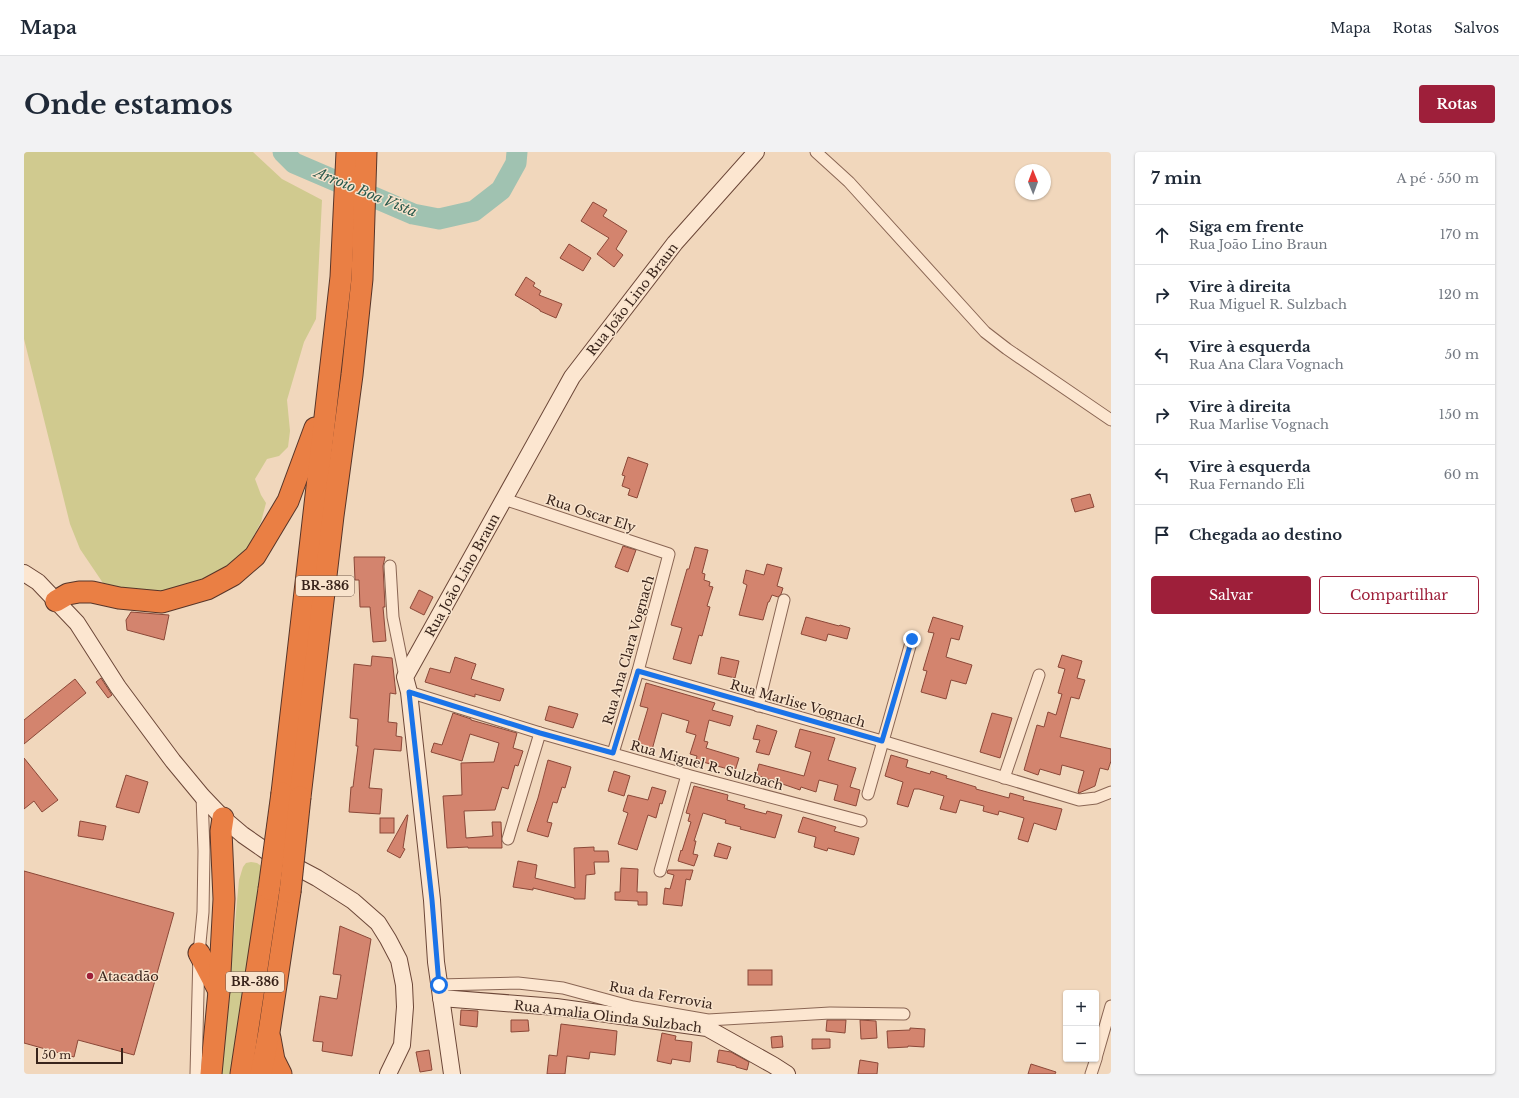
<!DOCTYPE html>
<html lang="pt">
<head>
<meta charset="utf-8">
<style>
  :root { --surface:#fff; --page:#f2f2f3; --text:#1f2937; --muted:#747a83; --line:#e0e1e3; --accent:#9e1f3a }
  body { margin:0; font-family:"Libre Baskerville",serif; background:var(--page); color:var(--text) }
  .controls { position:absolute; right:12px; bottom:12px; display:grid; overflow:hidden; border-radius:4px; box-shadow:0 1px 3px #0004 }
  .controls button { width:36px; height:36px; display:grid; place-items:center; padding:0; border:0; border-bottom:1px solid var(--line); background:var(--surface); color:var(--text); font:20px sans-serif }
  .compass { position:absolute; left:991px; top:12px; width:36px; height:36px; border-radius:50%; background:var(--surface); box-shadow:0 1px 3px #0004; rotate:359deg }
  .scale { position:absolute; left:12px; bottom:10px; width:87px; box-sizing:border-box; padding-left:4px; border:2px solid #38231a; border-top:0; font-size:11px; line-height:14px; white-space:nowrap; color:#38231a; -webkit-text-stroke:3px #f8e3cc; paint-order:stroke }
  .stop { position:absolute; width:12px; height:12px; margin:-9px; border:3px solid #1a73e8; border-radius:50%; background:#fff }
  .stop.end { background:#1a73e8; border-color:#fff; box-shadow:0 1px 4px #0008 }
  .list { margin:0; padding:0; list-style:none }
  h2 { display:flex; justify-content:space-between; align-items:center; height:52px; margin:0; padding:0 16px; font-size:17px }
  h2 small { font-size:13px; font-weight:400; color:var(--muted) }
  .list li { display:grid; grid-template-columns:26px 1fr auto; gap:12px; align-items:center; box-sizing:border-box; height:60px; padding:0 16px; border-top:1px solid var(--line) }
  .list b { display:block; font-size:15px; white-space:nowrap }
  .list p { margin:0; font-size:13px; white-space:nowrap; color:var(--muted) }
  .list em { font-size:13px; font-style:normal; color:var(--muted) }
  .actions { display:flex; gap:8px; padding:12px 16px }
  .actions a { flex:1; padding:9px 0; border:1px solid var(--accent); border-radius:4px; text-align:center; font-size:14px; color:var(--accent) }
  .actions .main { background:var(--accent); color:#fff }
  .icon { flex:none; width:22px; height:22px; fill:none; stroke:currentColor; stroke-width:2; stroke-linecap:round; stroke-linejoin:round }
  .map { position:relative; flex:none; width:1087px; height:922px; overflow:hidden; border-radius:4px }
  header { display:flex; align-items:center; gap:24px; box-sizing:border-box; height:56px; padding:0 20px; background:var(--surface); border-bottom:1px solid var(--line) }
  header strong { font-size:19px }
  nav { display:flex; gap:22px; margin-inline-start:auto; font-size:14px }
  .intro { display:flex; align-items:center; justify-content:space-between; box-sizing:border-box; height:96px; padding:0 24px }
  h1 { margin:0; font-size:28px }
  .button { padding:10px 18px; border-radius:4px; background:var(--accent); color:#fff; font-size:14px; font-weight:700 }
  main { display:flex; gap:24px; padding:0 24px }
  aside { flex:1; background:var(--surface); border-radius:4px; box-shadow:0 1px 3px #0004 }
  .map>svg:first-child { display:block }
  .green { fill:#d0ca8f }
  .lines { fill:none; stroke-linecap:round; stroke-linejoin:round }
  .river { stroke:#a0c2b1; stroke-width:21 }
  .building { fill:#d3846e; stroke:#8b4838 }
  .street-casing { stroke:#8a6654; stroke-width:13 }
  .secondary-casing { stroke:#6c4738; stroke-width:18 }
  .highway-casing { stroke:#573529; stroke-width:23 }
  .street { stroke:#fce6d0; stroke-width:11 }
  .secondary { stroke:#fce6d0; stroke-width:16 }
  .highway { stroke:#ea7f44; stroke-width:21 }
  .highway-bridge-casing { stroke:#573529; stroke-width:23; stroke-linecap:butt }
  .highway-bridge { stroke:#ea7f44; stroke-width:21 }
  .route { stroke:#1a73e8; stroke-width:5 }
  .poi-dot { fill:#9e1f3a; stroke:#f8e3cc; stroke-width:1.5 }
  .labels { text-anchor:middle; stroke-width:3; stroke-linejoin:round; paint-order:stroke }
  .shield { fill:#f8e3cc; stroke:#725d4f; stroke-width:1 }
  .shield-label { font-size:12px; font-weight:bold; fill:#38231a }
  .street-label { font-size:13px; fill:#38231a; stroke:#f8e3cc }
  .poi-label { font-size:13px; fill:#38231a; stroke:#f8e3cc; text-anchor:start }
  .water-label { font-size:14px; font-style:italic; fill:#28594c; stroke:#f8e3cc }
</style>
</head>
<body>
<header>
<strong>Mapa</strong>
<nav><a>Mapa</a><a>Rotas</a><a>Salvos</a></nav>
</header>
<div class="intro"><h1>Onde estamos</h1><a class="button">Rotas</a></div>
<main>
<div class="map">
<svg width="1087" height="922" viewBox="0 0 1087 922">
  <rect width="100%" height="100%" fill="#f1d7bc"/>
  <g class="green">
    <polygon points="0,0 229,0 258,27 298,48 292,167 280,190 263,248 266,279 264,295 255,304 243,307 231,327 237,343 242,351 237,370 220,402 187,428 128,441 81,434 56,397 46,372 0,187"/>
    <polygon points="227,710 233,711 240,716 211,922 197,922 215,728 219,715 222,711"/>
  </g>
  <g class="lines">
    <polyline class="river" points="259,0 270,11 389,62 415,67 450,59 477,38 492,11 493,0"/>
  </g>
  <g class="building">
    <polygon points="569,50 583,58 579,64 603,79 592,97 599,103 590,115 573,102 585,86 557,69"/>
    <polygon points="545,92 567,106 559,119 536,106"/>
    <polygon points="502,125 511,131 509,134 517,139 515,143 538,152 532,166 516,159 516,158 491,143"/>
    <polygon points="604,305 624,312 613,346 604,343 606,337 598,334 601,324 598,323"/>
    <polygon points="1066,342 1070,355 1051,360 1047,347"/>
    <polygon points="599,394 612,398 604,420 591,415"/>
    <polygon points="671,395 684,398 678,421 681,422 680,428 686,430 685,434 689,435 683,454 686,455 678,484 675,483 667,512 649,507 658,476 647,473 663,417 665,417"/>
    <polygon points="330,405 361,405 359,414 361,455 359,455 362,489 349,490 346,455 336,455 335,428 331,428"/>
    <polygon points="743,412 758,416 753,434 759,436 757,442 754,445 748,443 745,450 744,450 739,468 715,463 723,433 719,431 722,418 740,423"/>
    <polygon points="395,438 409,445 400,463 386,456"/>
    <polygon points="107,460 145,463 140,488 103,478 102,468"/>
    <polygon points="782,465 815,474 816,473 826,476 823,487 804,482 802,489 777,482"/>
    <polygon points="909,465 939,474 935,488 927,486 922,505 948,513 942,532 927,528 922,547 897,540 903,519 899,518 910,481 904,480"/>
    <polygon points="1038,503 1058,509 1053,526 1061,528 1055,547 1047,545 1036,585 1087,597 1087,609 1084,618 1076,616 1071,634 1055,641 1054,640 1060,619 1038,613 1036,623 1016,617 1014,623 1000,618 1013,573 1020,575 1024,560 1032,563 1038,542 1034,541 1041,517 1034,515"/>
    <polygon points="348,504 368,506 372,542 366,541 364,570 373,571 372,584 378,585 377,599 350,597 345,636 358,637 356,662 325,660 327,635 329,635 334,594 332,594 334,567 326,566 330,512 347,514"/>
    <polygon points="431,505 452,512 447,527 480,537 476,549 451,542 451,545 401,530 406,516 426,521"/>
    <polygon points="697,505 715,509 711,526 694,522"/>
    <polygon points="77,526 88,543 84,546 72,530"/>
    <polygon points="51,527 62,541 0,592 0,568"/>
    <polygon points="622,531 691,551 688,558 709,564 706,574 685,568 680,589 684,590 682,596 715,606 711,619 672,608 673,604 666,602 672,583 662,580 665,569 638,561 628,598 613,593 624,556 616,554"/>
    <polygon points="525,554 554,562 549,576 521,568"/>
    <polygon points="429,561 447,567 447,568 493,581 489,596 499,599 494,614 491,613 484,637 478,635 471,658 440,659 442,686 469,684 468,670 477,670 478,696 444,696 444,695 423,696 419,644 438,643 437,611 470,610 475,591 446,582 438,609 407,600 410,591 418,593"/>
    <polygon points="968,561 988,566 976,606 956,600"/>
    <polygon points="733,573 753,579 745,603 732,600 736,588 729,587"/>
    <polygon points="776,577 811,586 804,608 832,616 826,635 836,638 832,654 810,648 814,633 795,628 792,640 777,635 776,638 732,623 735,612 780,624 787,600 771,595"/>
    <polygon points="867,603 884,608 882,615 906,622 907,619 923,624 922,626 952,635 952,637 985,646 986,641 1000,645 999,648 1038,657 1032,678 1010,671 1004,690 994,687 1000,666 975,659 974,663 959,659 960,654 936,648 932,661 916,657 920,644 895,637 890,637 884,655 873,652 879,630 861,624"/>
    <polygon points="0,606 34,648 18,660 10,649 0,657"/>
    <polygon points="524,608 547,615 541,636 538,635 533,651 529,650 523,670 528,671 524,685 503,679 514,646"/>
    <polygon points="590,619 606,624 600,644 584,639"/>
    <polygon points="102,623 124,630 115,661 92,655"/>
    <polygon points="670,634 704,643 703,648 721,653 720,656 742,662 743,659 758,663 751,686 716,677 717,675 701,671 702,668 679,661 670,689 672,689 669,702 674,703 670,714 654,709 657,698 658,699 667,670 664,669 666,662 662,661"/>
    <polygon points="628,635 642,639 638,652 636,651 632,666 624,663 613,698 594,692 604,661 599,659 604,643 624,648"/>
    <polygon points="383,663 384,663 379,696 381,697 376,706 363,699"/>
    <polygon points="779,665 812,675 810,679 835,686 830,703 804,696 803,699 790,695 792,685 774,680"/>
    <rect x="356" y="666" width="14" height="15"/>
    <polygon points="56,669 82,674 79,688 54,684"/>
    <polygon points="694,691 707,695 703,707 690,704"/>
    <polygon points="570,695 570,699 584,699 585,710 570,710 571,722 562,723 561,747 550,747 550,746 509,736 509,738 489,735 494,709 513,713 511,726 551,736 550,696"/>
    <polygon points="597,716 614,717 613,740 623,740 623,753 614,753 614,749 591,748 591,740 596,740"/>
    <polygon points="644,718 669,718 666,728 662,727 658,754 639,752 641,736 646,737 650,723 643,721"/>
    <polygon points="0,719 150,761 110,903 54,888 50,905 0,891"/>
    <polygon points="316,774 347,787 328,904 298,899 299,890 289,889 296,844 313,847 317,823 309,822"/>
    <rect x="724" y="818" width="24" height="15"/>
    <polygon points="437,858 454,859 453,875 436,873"/>
    <polygon points="487,868 504,868 505,879 487,880"/>
    <polygon points="803,868 822,868 821,881 802,879"/>
    <polygon points="836,868 852,869 853,886 837,887"/>
    <polygon points="537,872 593,879 591,903 566,900 565,907 543,904 541,922 523,922 525,903 533,904"/>
    <polygon points="886,876 901,877 900,895 884,894 884,895 864,896 863,879 886,878"/>
    <polygon points="638,881 652,884 651,888 668,890 666,910 648,907 647,912 633,909"/>
    <polygon points="758,884 759,895 748,896 747,885"/>
    <polygon points="788,887 806,887 806,896 788,897"/>
    <polygon points="405,898 408,918 396,920 392,900"/>
    <polygon points="695,898 707,900 725,910 723,918 712,915 712,914 693,910"/>
    <polygon points="836,908 854,911 853,922 834,922"/>
    <polygon points="1007,912 1032,920 1031,922 1004,922"/>
  </g>
  <g class="lines">
    <defs>
      <g id="street">
        <polyline points="792,0 825,30 961,180 983,197 1087,268"/>
        <polyline points="480,347 645,402 614,519 589,601"/>
        <polyline points="366,414 369,465 381,525"/>
        <polyline points="614,519 858,589 1055,648 1072,646 1087,640"/>
        <polyline points="385,540 516,581 663,623 837,669"/>
        <polyline points="734,554 760,448"/>
        <polyline points="980,626 1015,523"/>
        <polyline points="844,642 888,487"/>
        <polyline points="484,687 516,581"/>
        <polyline points="636,719 663,623"/>
        <polyline points="415,833 494,831 539,836 609,855 684,868 806,861 880,862"/>
        <polyline points="1072,906 1087,854"/>
        <polyline points="172,922 175,801 179,760 180,699 178,644"/>
        <polyline points="1067,922 1072,907"/>
      </g>
      <g id="secondary">
        <polyline points="0,421 14,430 53,471 94,535 149,609 178,644 199,666 219,683 242,699 293,726 329,749 354,771 364,787 375,808 380,833 381,855 378,893 364,922"/>
        <polyline points="417,846 532,855 683,876 749,913 763,922"/>
        <polyline points="428,922 412,810 408,748 385,540 381,525 548,225 651,91 732,0"/>
      </g>
      <g id="highway">
        <polyline points="32,449 44,442 55,440 68,440 95,446 138,450 183,437 209,423 231,404 264,349 291,276"/>
        <polyline points="258,641 317,125 323,0"/>
        <polyline points="276,645 309,364 328,223 338,127 342,0"/>
        <polyline points="175,801 195,839"/>
        <polyline points="246,886 250,908 257,922"/>
        <polyline points="187,922 195,839 200,747 197,679 199,666"/>
        <polyline points="217,922 245,737"/>
        <polyline points="237,922 245,880 266,740"/>
      </g>
    </defs>
    <use href="#street" class="street-casing"/>
    <use href="#secondary" class="secondary-casing"/>
    <use href="#highway" class="highway-casing"/>
    <use href="#street" class="street"/>
    <use href="#secondary" class="secondary"/>
    <use href="#highway" class="highway"/>
    <defs>
      <g id="highway-bridge">
        <polyline points="245,737 258,641"/>
        <polyline points="266,740 276,645"/>
      </g>
    </defs>
    <use href="#highway-bridge" class="highway-bridge-casing"/>
    <use href="#highway-bridge" class="highway-bridge"/>
  </g>
  <g class="lines">
    <polyline class="route" points="415,833 408,748 385,540 516,581 589,601 614,519 858,589 888,487"/>
  </g>
  <circle class="poi-dot" cx="66" cy="824" r="4"/>
  <g class="labels">
    <g class="shield">
      <rect x="272" y="424" width="58" height="20" rx="3"/>
      <rect x="202" y="820" width="58" height="20" rx="3"/>
    </g>
    <g class="shield-label">
      <text x="301" y="438">BR-386</text>
      <text x="231" y="834">BR-386</text>
    </g>
    <g class="street-label">
      <text transform="translate(608 147) rotate(-52)" y="5">Rua João Lino Braun</text>
      <text transform="translate(567 361) rotate(18)" y="5">Rua Oscar Ely</text>
      <text transform="translate(438 423) rotate(-61)" y="5">Rua João Lino Braun</text>
      <text transform="translate(604 498) rotate(-74)" y="5">Rua Ana Clara Vognach</text>
      <text transform="translate(774 551) rotate(16)" y="5">Rua Marlise Vognach</text>
      <text transform="translate(683 613) rotate(15)" y="5">Rua Miguel R. Sulzbach</text>
      <text transform="translate(637 843) rotate(10)" y="5">Rua da Ferrovia</text>
      <text transform="translate(584 864) rotate(7)" y="5">Rua Amalia Olinda Sulzbach</text>
    </g>
    <g class="poi-label">
      <text x="74" y="829">Atacadão</text>
    </g>
    <g class="water-label">
      <text transform="translate(342 40) rotate(22)" y="5">Arroio Boa Vista</text>
    </g>
  </g>
</svg>
<div class="controls">
<button>+</button>
<button>−</button>
</div>
<svg class="compass" viewBox="-18 -18 36 36"><path d="M0-13l5 13h-10z" fill="#e53935"/><path d="M0 13l5-13h-10z" fill="#747a83"/></svg>
<div class="scale">50 m</div>
<div class="stop" style="left:415px;top:833px"></div>
<div class="stop end" style="left:888px;top:487px"></div>
</div>
<aside>
<h2>7 min<small>A pé · 550 m</small></h2>
<ul class="list">
<li><svg class="icon" aria-label="ahead" viewBox="0 0 24 24"><path d="M12 20V5M6 11l6-6 6 6"/></svg><div><b>Siga em frente</b><p>Rua João Lino Braun</p></div><em>170 m</em></li>
<li><svg class="icon" aria-label="right" viewBox="0 0 24 24"><path d="M7 20v-9h11M14 6l5 5-5 5"/></svg><div><b>Vire à direita</b><p>Rua Miguel R. Sulzbach</p></div><em>120 m</em></li>
<li><svg class="icon" aria-label="left" viewBox="0 0 24 24"><path d="M17 20v-9H6M10 6l-5 5 5 5"/></svg><div><b>Vire à esquerda</b><p>Rua Ana Clara Vognach</p></div><em>50 m</em></li>
<li><svg class="icon" aria-label="right" viewBox="0 0 24 24"><path d="M7 20v-9h11M14 6l5 5-5 5"/></svg><div><b>Vire à direita</b><p>Rua Marlise Vognach</p></div><em>150 m</em></li>
<li><svg class="icon" aria-label="left" viewBox="0 0 24 24"><path d="M17 20v-9H6M10 6l-5 5 5 5"/></svg><div><b>Vire à esquerda</b><p>Rua Fernando Eli</p></div><em>60 m</em></li>
<li><svg class="icon" aria-label="arrive" viewBox="0 0 24 24"><path d="M6 21V4h12l-3 4 3 4H6"/></svg><div><b>Chegada ao destino</b></div></li>
</ul>
<div class="actions"><a class="main">Salvar</a><a>Compartilhar</a></div>
</aside>
</main>
</body>
</html>
